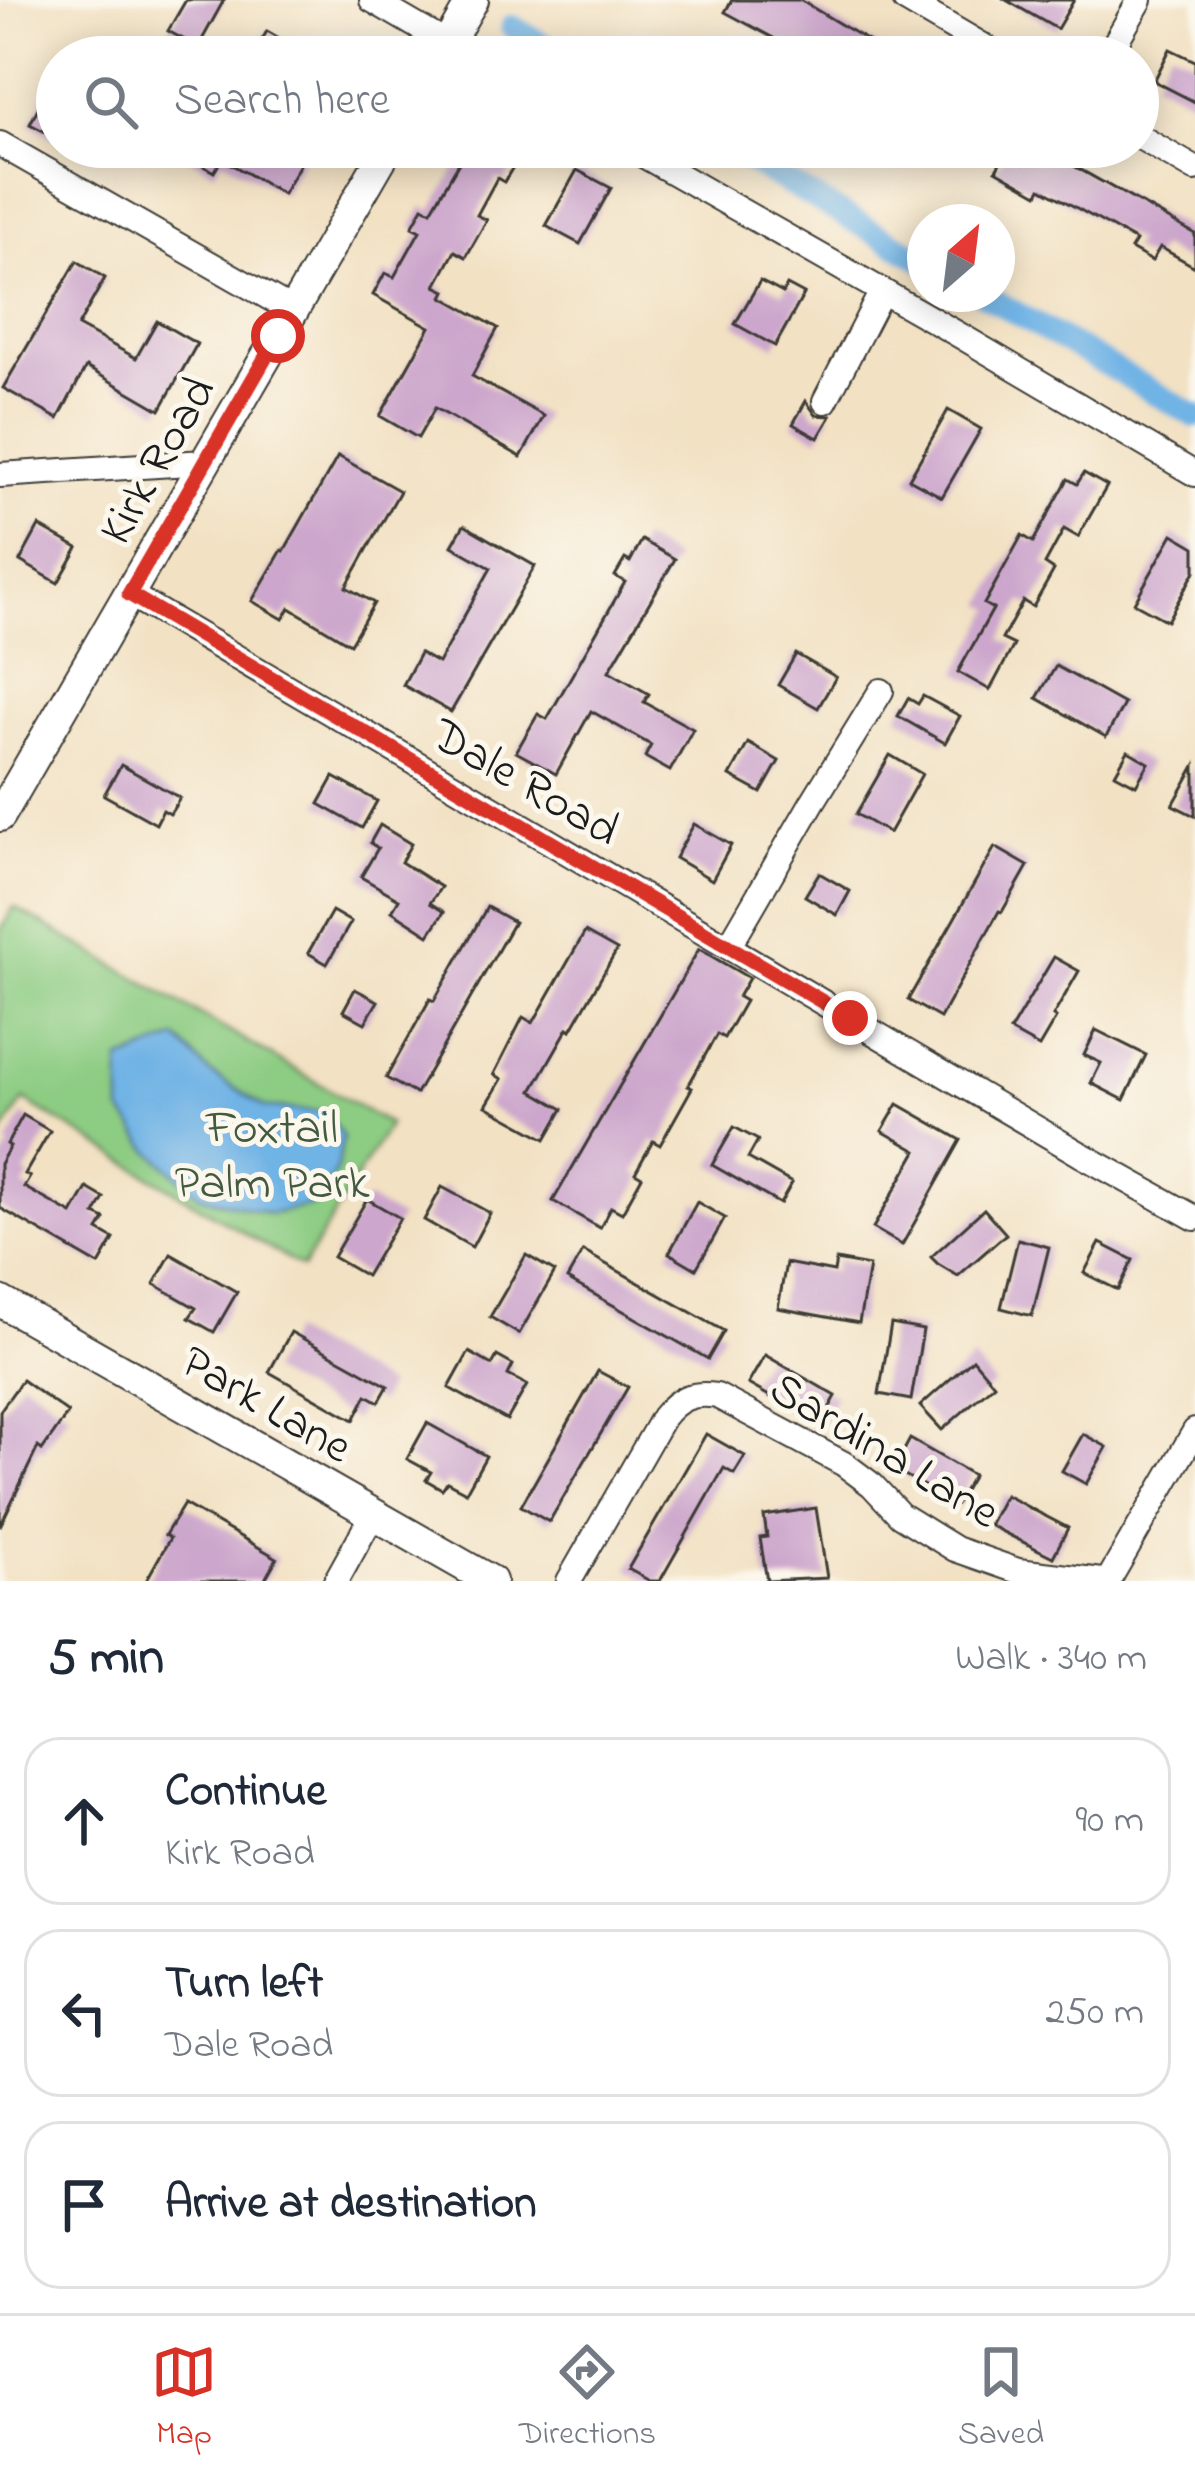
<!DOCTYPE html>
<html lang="en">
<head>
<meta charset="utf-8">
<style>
  :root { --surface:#fff; --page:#f6f6f7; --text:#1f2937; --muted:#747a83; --line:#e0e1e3; --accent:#d93025 }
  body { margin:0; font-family:"Indie Flower",sans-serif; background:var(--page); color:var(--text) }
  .compass { position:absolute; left:907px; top:204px; width:108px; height:108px; border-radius:50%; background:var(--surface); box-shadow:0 6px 30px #0003; rotate:28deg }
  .stop { position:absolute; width:36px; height:36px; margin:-27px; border:9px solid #d93025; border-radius:50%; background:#fff }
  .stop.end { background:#d93025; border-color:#fff; box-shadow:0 3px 12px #0008 }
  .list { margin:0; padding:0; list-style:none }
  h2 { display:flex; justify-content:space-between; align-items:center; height:156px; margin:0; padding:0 48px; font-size:51px }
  h2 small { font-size:39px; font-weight:400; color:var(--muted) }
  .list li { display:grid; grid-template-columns:78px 1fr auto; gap:36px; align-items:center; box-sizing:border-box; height:168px; margin:0 24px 24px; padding:0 24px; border:3px solid var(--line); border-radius:36px }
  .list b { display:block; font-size:45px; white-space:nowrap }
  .list p { margin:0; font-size:39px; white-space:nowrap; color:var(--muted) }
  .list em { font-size:39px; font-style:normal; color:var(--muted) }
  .icon { flex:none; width:66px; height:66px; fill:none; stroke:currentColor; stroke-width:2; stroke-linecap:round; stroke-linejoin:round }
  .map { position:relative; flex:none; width:1195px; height:1581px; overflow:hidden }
  .search { position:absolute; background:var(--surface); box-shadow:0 6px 30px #0003; left:36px; right:36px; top:36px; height:132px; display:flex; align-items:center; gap:30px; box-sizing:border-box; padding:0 42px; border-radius:66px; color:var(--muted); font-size:45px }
  .sheet { height:732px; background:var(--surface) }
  nav { display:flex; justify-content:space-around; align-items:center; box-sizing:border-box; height:168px; border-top:3px solid var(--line); background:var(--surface); font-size:33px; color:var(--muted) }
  nav a { display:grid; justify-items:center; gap:6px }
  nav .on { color:var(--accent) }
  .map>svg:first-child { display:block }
  .green { fill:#8dcc83; stroke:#547450; stroke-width:3 }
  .water { fill:#6fb3e5; stroke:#466880; stroke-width:3 }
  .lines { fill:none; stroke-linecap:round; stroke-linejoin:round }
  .canal { stroke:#6fb3e5; stroke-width:24 }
  .building { fill:#cca6cc }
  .minor-casing { stroke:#3c3a35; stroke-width:28 }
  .tertiary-casing { stroke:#3c3a35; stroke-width:34 }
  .minor { stroke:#fff; stroke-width:24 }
  .tertiary { stroke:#fff; stroke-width:30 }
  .route { stroke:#d93025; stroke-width:15 }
  .labels { text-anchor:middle; stroke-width:10; stroke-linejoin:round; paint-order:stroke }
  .street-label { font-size:48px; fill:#1c1c1c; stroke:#fbf7ec }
  .park-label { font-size:48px; fill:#445a40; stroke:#fbf7ec }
</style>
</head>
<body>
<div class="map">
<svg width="1195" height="1581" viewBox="0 0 1195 1581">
  <rect width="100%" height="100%" fill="#fbf7ec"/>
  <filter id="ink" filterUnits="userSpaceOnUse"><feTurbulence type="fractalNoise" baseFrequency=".00833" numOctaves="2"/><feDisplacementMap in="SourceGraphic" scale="24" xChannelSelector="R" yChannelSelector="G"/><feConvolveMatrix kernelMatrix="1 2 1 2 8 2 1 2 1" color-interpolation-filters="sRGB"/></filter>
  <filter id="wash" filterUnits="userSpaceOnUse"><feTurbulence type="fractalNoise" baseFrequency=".004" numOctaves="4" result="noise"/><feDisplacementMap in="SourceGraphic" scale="48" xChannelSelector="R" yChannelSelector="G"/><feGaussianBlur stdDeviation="2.7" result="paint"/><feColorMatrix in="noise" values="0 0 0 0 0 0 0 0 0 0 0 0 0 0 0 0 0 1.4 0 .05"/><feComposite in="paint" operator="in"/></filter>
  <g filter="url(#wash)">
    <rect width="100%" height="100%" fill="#f2e1c3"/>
    <polygon class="green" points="14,907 389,1124 302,1268 24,1100 0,1138 0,931"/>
    <polygon class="water" points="177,1038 208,1071 264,1107 325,1112 343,1137 337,1169 314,1205 271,1214 200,1196 149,1150 121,1110 120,1061"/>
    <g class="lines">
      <g class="canal">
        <polyline points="512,27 565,57"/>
        <polyline points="724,147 925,261"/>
        <polyline points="983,294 1195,416"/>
      </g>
    </g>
    <g id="blocks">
      <g class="building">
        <polygon points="186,0 224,0 198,47 168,31"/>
        <polygon points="732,0 800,0 895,57 833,57 821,51 818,57 809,57 725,12"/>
        <polygon points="1006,0 1074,0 1057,29"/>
        <polygon points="267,31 288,43 281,57 252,57"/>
        <polygon points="1170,49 1195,61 1195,102 1154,81"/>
        <polygon points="57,71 57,138 30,124"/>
        <polygon points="169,147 283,147 303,159 283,194 222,159 214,172"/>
        <polygon points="468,147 525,147 504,182 497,178 477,215 487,220 466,257 455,251 436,286 446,291 443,297 498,328 472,376 544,416 521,457 435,408 418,438 380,416 430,327 373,295 385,273 394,277 420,231 412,227 423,207 431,211"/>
        <polygon points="1009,147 1040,147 1195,234 1195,267 1160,247 1152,261 1131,249 1136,241 1041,188 1038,194 996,170"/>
        <polygon points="577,170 611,188 580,244 546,226"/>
        <polygon points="77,261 105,278 78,326 136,358 157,321 197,344 160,410 86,367 58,419 3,388"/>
        <polygon points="760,281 783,293 787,285 804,294 775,346 735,324"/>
        <polygon points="806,401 816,415 831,416 818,438 793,424"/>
        <polygon points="948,410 981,429 942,497 909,479"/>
        <polygon points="338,456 400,491 346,587 374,603 350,644 290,608 283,619 252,601 282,550 284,551"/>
        <polygon points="1084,473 1107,486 1078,537 1064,529 1045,564 1054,570 1033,607 1023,601 1002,639 1014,645 990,690 958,672 993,609 984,604 1022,535 1033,542 1068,479 1077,484"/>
        <polygon points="464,525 535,566 451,712 403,685 420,653 438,663 491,568 452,546"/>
        <polygon points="39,526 78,548 58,583 20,561"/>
        <polygon points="1173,534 1195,547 1195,571 1167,621 1134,603"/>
        <polygon points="642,540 675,559 609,671 649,694 644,702 693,729 670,771 645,757 651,745 591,711 556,774 516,752 538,714 547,719 625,582 615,576 625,559 630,562"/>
        <polygon points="796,654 836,677 818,708 778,685"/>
        <polygon points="1056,666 1124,704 1106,737 1037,698"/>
        <polygon points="923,696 960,716 945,743 898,716 908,698 918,704"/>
        <polygon points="748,743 779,761 761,793 730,776"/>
        <polygon points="1128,751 1149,763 1136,785 1115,774"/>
        <polygon points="890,755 922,774 889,833 856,814"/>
        <polygon points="121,765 180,798 170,814 163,810 156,824 104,795"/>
        <polygon points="1195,766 1195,816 1173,805"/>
        <polygon points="334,777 377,801 362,828 319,804"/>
        <polygon points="694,824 731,845 712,880 675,858"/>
        <polygon points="380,825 411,844 401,862 441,887 430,903 444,912 429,935 392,911 399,899 361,877 378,848 370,843"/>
        <polygon points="995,847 1028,866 1002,912 999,911 940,1018 908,1000"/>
        <polygon points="819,873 850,891 837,915 805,896"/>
        <polygon points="487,907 514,922 416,1094 386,1078 430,999 434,1001"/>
        <polygon points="332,911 351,922 327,964 308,953"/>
        <polygon points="585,932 617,950 571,1030 568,1028 532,1091 563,1109 546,1139 486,1106 502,1079 494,1074 523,1017 533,1023"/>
        <polygon points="699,949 749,978 738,997 745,1001 724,1038 717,1034 688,1086 692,1088 660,1145 653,1141 635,1173 642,1177 622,1213 611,1207 600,1228 553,1201"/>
        <polygon points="1054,957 1079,971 1053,1016 1056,1018 1039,1047 1010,1031"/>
        <polygon points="355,989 378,1001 365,1023 343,1011"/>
        <polygon points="1096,1030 1146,1055 1124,1100 1091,1083 1101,1063 1084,1055"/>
        <polygon points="898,1104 961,1140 902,1245 873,1228 917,1151 882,1131"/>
        <polygon points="23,1115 50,1131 25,1174 30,1177 24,1187 72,1214 87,1188 104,1198 95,1214 105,1219 98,1230 114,1239 99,1265 0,1208 0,1164 10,1146 7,1144"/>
        <polygon points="734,1127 758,1140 748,1158 792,1183 780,1204 712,1165"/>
        <polygon points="442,1187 490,1213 472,1247 424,1220"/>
        <polygon points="367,1199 400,1218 366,1276 333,1257"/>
        <polygon points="697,1202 725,1218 696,1269 669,1253"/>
        <polygon points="984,1209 1006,1234 958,1276 938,1264 931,1257"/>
        <polygon points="1018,1239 1049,1247 1032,1316 1001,1308"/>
        <polygon points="1100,1243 1133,1260 1118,1290 1084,1273"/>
        <polygon points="583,1251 724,1331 708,1359 567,1279"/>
        <polygon points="171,1254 237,1292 214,1332 189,1318 196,1308 154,1284"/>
        <polygon points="526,1255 555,1272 519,1334 490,1317"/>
        <polygon points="836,1260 869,1266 859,1323 778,1308 786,1263 834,1272"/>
        <polygon points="891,1324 923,1330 911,1400 879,1394"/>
        <polygon points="291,1332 388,1386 379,1402 367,1395 354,1420 269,1372"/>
        <polygon points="469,1352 492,1365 497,1356 513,1365 508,1375 527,1385 507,1420 449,1388"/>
        <polygon points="765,1355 836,1396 820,1425 748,1384"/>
        <polygon points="973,1359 994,1384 942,1430 920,1406"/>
        <polygon points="598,1371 628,1387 549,1522 521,1506"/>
        <polygon points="22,1380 68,1413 42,1450 38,1447 0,1526 0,1411"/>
        <polygon points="427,1423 486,1456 466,1492 447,1482 442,1489 426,1480 431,1472 407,1459"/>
        <polygon points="706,1434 745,1456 734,1474 724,1468 660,1581 650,1581 628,1569"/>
        <polygon points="1083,1434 1107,1447 1086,1484 1062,1471"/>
        <polygon points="910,1439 973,1475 956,1504 894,1469"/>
        <polygon points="1005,1495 1068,1528 1053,1557 989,1525"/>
        <polygon points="184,1504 277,1558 264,1581 146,1581 170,1538 165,1535"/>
        <polygon points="816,1508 827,1578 767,1581 760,1538 767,1537 764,1516"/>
      </g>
    </g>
  </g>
  <g filter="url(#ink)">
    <use href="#blocks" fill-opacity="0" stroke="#3c3a35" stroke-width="3"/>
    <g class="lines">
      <defs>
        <g id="minor">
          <polyline points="372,0 470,57"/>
          <polyline points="905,0 1002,57"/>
          <polyline points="1107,57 1140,0"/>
          <polyline points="1138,136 1195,169"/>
          <polyline points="0,144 293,311"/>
          <polyline points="629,147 961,336 1195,474"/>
          <polyline points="825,401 882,291"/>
          <polyline points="0,475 205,462"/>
          <polyline points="129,594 1080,1154 1195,1218"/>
          <polyline points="729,946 812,803 881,691"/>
          <polyline points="336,1581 373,1514"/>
          <path d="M569,1581L663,1417C678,1398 692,1392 717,1396L844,1464L872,1485L900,1515L955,1549L1018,1571L1102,1581"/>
          <polyline points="1108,1581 1195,1431"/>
        </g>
        <g id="tertiary">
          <polyline points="440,57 473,0"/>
          <polyline points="0,816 388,147"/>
          <polyline points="0,1301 491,1581"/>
        </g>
      </defs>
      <use href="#minor" class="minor-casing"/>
      <use href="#tertiary" class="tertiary-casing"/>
      <use href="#minor" class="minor"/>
      <use href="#tertiary" class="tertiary"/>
    </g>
  </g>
  <g class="lines" filter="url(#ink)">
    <polyline class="route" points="278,336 129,594 850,1018"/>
  </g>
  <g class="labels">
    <g class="street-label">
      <text transform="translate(155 459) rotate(-60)" y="17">Kirk Road</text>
      <text transform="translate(527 780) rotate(30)" y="17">Dale Road</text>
      <text transform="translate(268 1402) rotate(30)" y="17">Park Lane</text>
      <text transform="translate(886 1448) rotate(31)" y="17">Sardina Lane</text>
    </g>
    <g class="park-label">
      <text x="272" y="1142">Foxtail<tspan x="272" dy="55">Palm Park</tspan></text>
    </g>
  </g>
</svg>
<svg class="compass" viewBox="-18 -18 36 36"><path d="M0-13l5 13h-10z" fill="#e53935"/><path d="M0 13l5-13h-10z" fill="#747a83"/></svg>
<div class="stop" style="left:278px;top:336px"></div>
<div class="stop end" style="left:850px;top:1018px"></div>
<div class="search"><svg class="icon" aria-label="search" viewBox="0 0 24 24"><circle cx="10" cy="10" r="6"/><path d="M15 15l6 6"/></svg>Search here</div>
</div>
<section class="sheet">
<h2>5 min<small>Walk · 340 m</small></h2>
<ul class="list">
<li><svg class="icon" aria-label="ahead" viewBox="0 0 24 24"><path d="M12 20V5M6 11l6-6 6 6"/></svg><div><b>Continue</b><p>Kirk Road</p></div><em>90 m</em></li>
<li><svg class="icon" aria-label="left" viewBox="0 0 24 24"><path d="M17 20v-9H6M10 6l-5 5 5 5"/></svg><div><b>Turn left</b><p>Dale Road</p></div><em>250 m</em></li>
<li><svg class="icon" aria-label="arrive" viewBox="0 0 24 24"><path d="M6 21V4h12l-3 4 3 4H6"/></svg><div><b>Arrive at destination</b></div></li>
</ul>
</section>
<nav>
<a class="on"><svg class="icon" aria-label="map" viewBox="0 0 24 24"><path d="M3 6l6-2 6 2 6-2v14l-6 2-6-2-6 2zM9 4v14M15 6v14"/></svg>Map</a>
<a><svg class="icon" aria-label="directions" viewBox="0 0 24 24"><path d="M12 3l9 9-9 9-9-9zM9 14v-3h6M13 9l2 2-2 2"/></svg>Directions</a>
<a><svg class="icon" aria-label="saved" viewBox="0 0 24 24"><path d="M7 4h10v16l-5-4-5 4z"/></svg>Saved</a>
</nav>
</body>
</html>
